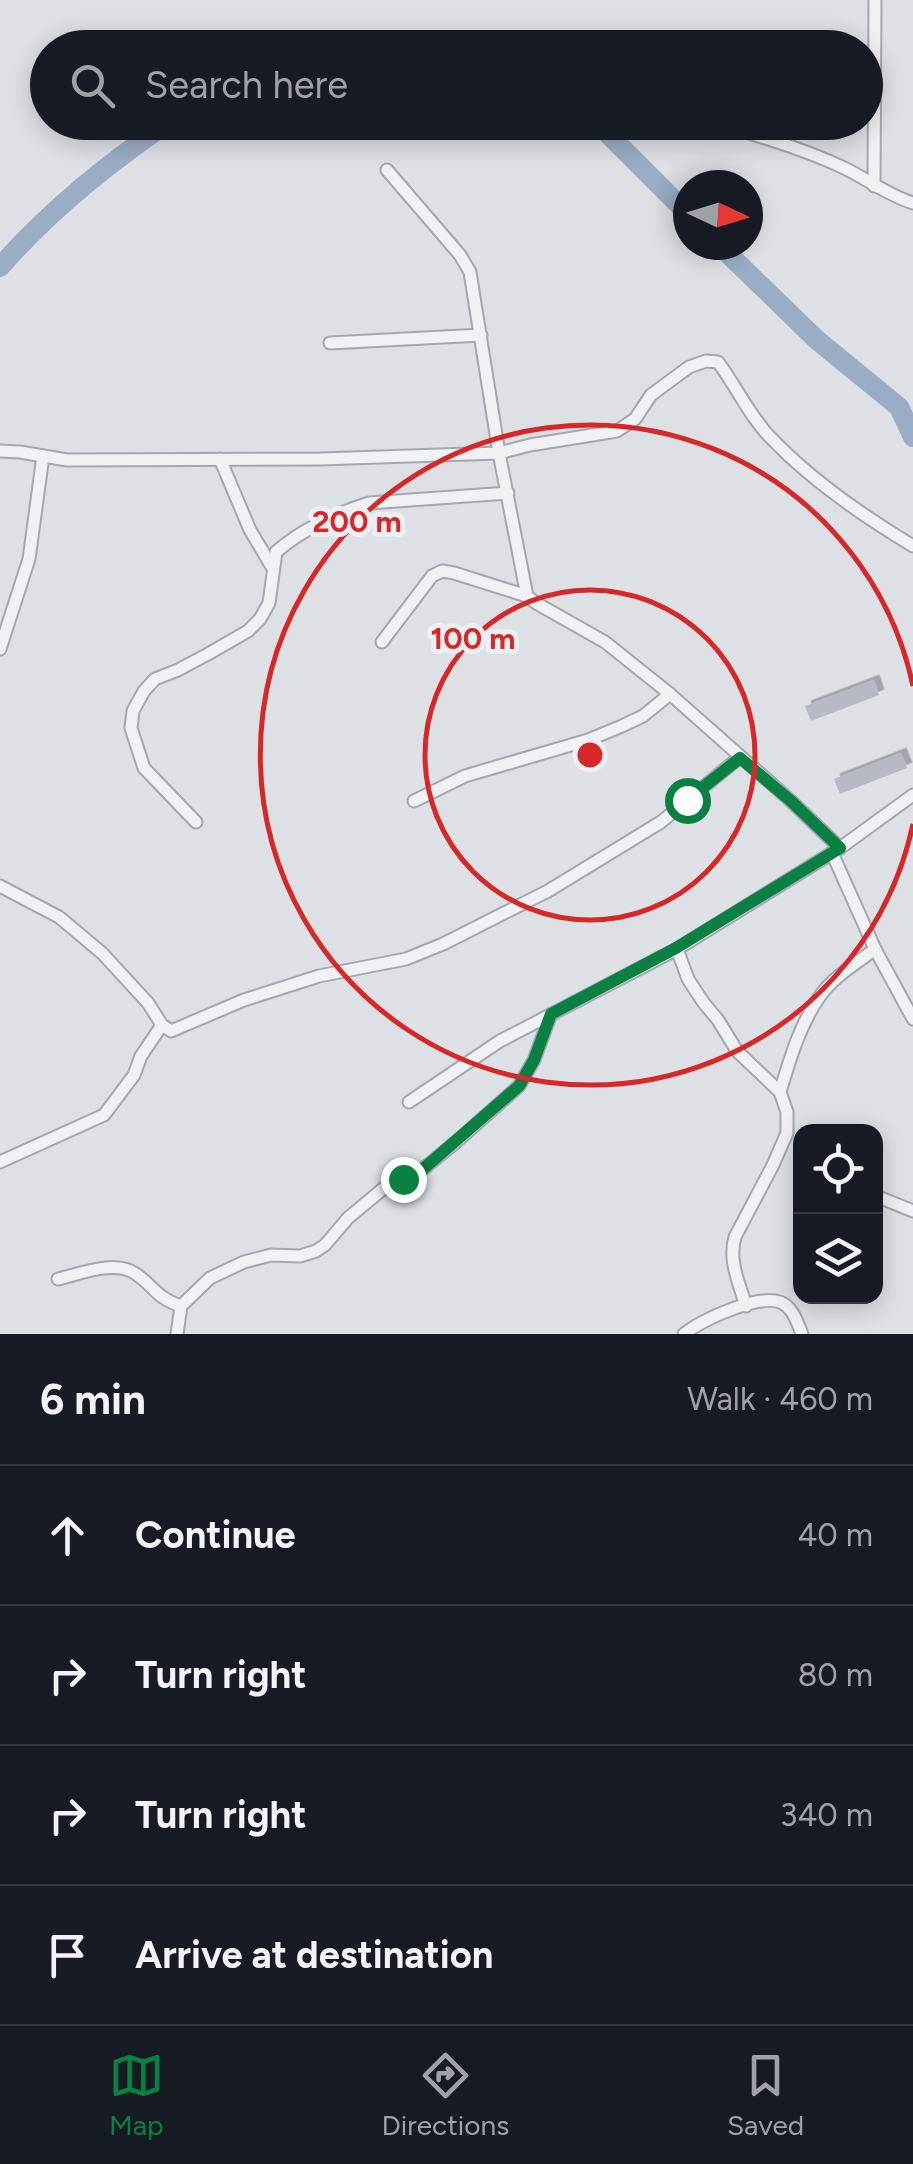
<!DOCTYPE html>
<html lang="en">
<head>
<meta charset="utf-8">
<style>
  :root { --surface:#171b24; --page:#242831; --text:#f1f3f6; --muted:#9ea1a6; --line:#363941; --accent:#0b8043 }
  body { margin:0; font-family:Figtree,sans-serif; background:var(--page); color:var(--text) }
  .controls { position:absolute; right:30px; bottom:30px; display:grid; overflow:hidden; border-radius:20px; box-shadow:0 5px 25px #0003 }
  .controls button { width:90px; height:90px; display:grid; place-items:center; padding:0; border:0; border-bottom:2px solid var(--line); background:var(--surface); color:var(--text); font:50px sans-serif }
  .compass { position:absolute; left:673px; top:170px; width:90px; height:90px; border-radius:50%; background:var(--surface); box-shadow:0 5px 25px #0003; rotate:94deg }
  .stop { position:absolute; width:30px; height:30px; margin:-22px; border:8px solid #0b8043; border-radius:50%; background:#fff }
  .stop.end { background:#0b8043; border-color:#fff; box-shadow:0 2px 10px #0008 }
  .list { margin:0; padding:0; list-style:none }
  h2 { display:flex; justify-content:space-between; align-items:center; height:130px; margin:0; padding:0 40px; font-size:42px }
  h2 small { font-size:32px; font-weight:400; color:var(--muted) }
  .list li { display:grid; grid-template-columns:65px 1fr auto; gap:30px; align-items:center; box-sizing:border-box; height:140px; padding:0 40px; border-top:2px solid var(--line) }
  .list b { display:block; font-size:38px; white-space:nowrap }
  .list em { font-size:32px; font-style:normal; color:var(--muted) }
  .icon { flex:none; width:55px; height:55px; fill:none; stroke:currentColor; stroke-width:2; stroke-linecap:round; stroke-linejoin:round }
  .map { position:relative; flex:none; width:913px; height:1334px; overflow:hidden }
  .search { position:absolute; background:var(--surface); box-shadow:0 5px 25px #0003; left:30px; right:30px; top:30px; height:110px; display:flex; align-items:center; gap:25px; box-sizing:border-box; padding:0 35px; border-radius:55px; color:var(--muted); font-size:38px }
  .sheet { height:690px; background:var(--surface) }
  nav { display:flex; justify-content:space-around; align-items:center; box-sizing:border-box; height:140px; border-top:2px solid var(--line); background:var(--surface); font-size:28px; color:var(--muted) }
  nav a { display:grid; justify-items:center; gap:5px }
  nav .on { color:var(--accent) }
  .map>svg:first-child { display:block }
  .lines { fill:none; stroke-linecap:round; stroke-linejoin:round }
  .river { stroke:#9aadc5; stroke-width:20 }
  .building { fill:#b5bac3; filter:url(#shadow) }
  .minor-casing { stroke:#a3a8b0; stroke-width:15 }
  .minor { stroke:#f0f1f5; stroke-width:11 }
  .route { stroke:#0b8043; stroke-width:12 }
  .ring { fill:none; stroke:#d62828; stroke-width:5 }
  .centre { fill:#d62828; stroke:#edeff4; stroke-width:5 }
  .ring-label { font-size:30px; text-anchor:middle; font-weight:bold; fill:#d62828; stroke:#edeff4; stroke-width:10; stroke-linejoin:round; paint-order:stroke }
</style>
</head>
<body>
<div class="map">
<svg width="913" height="1334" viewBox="0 0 913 1334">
  <defs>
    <filter id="shadow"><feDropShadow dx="5.5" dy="-5.5" stdDeviation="0" flood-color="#0004"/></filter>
  </defs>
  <rect width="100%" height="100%" fill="#dde1e6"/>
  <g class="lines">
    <g class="river">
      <polyline points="315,122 324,130 326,122"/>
      <polyline points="596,122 688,214"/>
      <polyline points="719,245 817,340 899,407 913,437"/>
      <path d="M0,267C49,211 107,164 169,122"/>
    </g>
  </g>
  <g class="building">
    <polygon points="874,680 879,695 811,721 805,706"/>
    <polygon points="901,753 907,768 840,794 834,779"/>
  </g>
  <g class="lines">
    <defs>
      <g id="minor">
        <path d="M736,129C772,140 808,151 842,167C866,178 887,195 913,203"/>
        <polyline points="387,170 460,255 470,272 499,453 527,596 536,603 605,642 670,694 791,801 840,848"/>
        <polyline points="874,186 875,0"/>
        <polyline points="330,343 481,335"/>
        <path d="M0,451L20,452L67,460L320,459L499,453L530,445L617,431L635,419L651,395L689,367L706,361L718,362C736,386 750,417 771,438C812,481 863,516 913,546"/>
        <polyline points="220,459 250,530 272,567"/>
        <polyline points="382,642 432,576 442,571 454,573 527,596"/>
        <polyline points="0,649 29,559 43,456"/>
        <polyline points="414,801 465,776 588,740 622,726 643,716 670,694"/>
        <path d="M196,822L144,768L131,728L133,711L144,691L155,679L178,670L208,654L248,631L260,619L269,603L276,552C301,530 337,513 369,503L508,493"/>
        <polyline points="832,853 875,949 913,1019"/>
        <polyline points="0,886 59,917 102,953 148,1003 162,1025 171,1031 244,1000 319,976 406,959 443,944 548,891 661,822 740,757"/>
        <path d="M677,949L688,979L703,1002L718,1020L737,1051L780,1092L787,1112V1133L773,1165L735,1237C728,1260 739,1283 746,1306"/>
        <path d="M780,1092C790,1059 800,1024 820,996C833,977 857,963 875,949"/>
        <polyline points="409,1102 500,1041 677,949 840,848 913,795"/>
        <polyline points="0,1162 104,1115 134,1075 141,1056 162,1025"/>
        <polyline points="876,1196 913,1211"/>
        <path d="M58,1279C80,1274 115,1259 136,1274C156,1288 155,1297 181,1306"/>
        <polyline points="177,1334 181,1306 210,1278 244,1262 271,1255 300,1256 316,1251 325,1245 348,1218 384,1188 422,1170 463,1136 519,1086 534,1060 551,1014"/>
        <path d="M684,1334C702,1320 757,1294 780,1302C793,1307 797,1322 802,1334"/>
      </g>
    </defs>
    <use href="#minor" class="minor-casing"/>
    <use href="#minor" class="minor"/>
  </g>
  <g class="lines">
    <polyline class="route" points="403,1179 422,1170 519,1086 534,1060 551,1014 676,948 840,848 791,801 740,758 687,800"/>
  </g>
  <g class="ring">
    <circle cx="590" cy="755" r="165"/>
    <path d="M913 824A330 330 0 1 1 913 686"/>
  </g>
  <circle cx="590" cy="755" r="15" class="centre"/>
  <g class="ring-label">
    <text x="357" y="532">200 m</text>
    <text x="473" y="649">100 m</text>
  </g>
</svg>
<div class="controls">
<button><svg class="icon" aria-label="locate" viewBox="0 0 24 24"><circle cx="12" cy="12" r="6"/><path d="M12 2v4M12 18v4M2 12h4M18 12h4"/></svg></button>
<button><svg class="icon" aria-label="layers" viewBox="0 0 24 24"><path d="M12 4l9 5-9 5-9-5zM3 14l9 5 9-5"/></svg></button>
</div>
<svg class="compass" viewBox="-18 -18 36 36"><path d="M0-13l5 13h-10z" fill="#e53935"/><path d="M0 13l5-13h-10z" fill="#9ea1a6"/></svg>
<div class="stop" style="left:687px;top:800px"></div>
<div class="stop end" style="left:403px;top:1179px"></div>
<div class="search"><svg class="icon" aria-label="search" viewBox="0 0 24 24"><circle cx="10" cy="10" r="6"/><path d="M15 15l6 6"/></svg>Search here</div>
</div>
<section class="sheet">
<h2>6 min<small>Walk · 460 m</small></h2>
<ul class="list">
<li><svg class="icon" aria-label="ahead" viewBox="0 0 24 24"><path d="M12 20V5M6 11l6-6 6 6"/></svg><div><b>Continue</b></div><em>40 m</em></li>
<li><svg class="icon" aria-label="right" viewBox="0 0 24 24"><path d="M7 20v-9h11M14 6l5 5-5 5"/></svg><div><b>Turn right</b></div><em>80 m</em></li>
<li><svg class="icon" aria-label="right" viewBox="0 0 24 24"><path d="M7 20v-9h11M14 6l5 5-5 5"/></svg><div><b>Turn right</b></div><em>340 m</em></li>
<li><svg class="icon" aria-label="arrive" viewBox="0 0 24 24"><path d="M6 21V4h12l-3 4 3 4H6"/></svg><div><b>Arrive at destination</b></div></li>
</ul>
</section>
<nav>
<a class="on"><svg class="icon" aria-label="map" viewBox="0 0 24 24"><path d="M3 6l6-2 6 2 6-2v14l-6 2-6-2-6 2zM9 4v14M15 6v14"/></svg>Map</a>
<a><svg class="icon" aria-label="directions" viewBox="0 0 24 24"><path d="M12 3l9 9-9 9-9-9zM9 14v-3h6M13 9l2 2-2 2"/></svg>Directions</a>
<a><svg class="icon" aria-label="saved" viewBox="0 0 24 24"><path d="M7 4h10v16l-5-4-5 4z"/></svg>Saved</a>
</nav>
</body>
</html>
